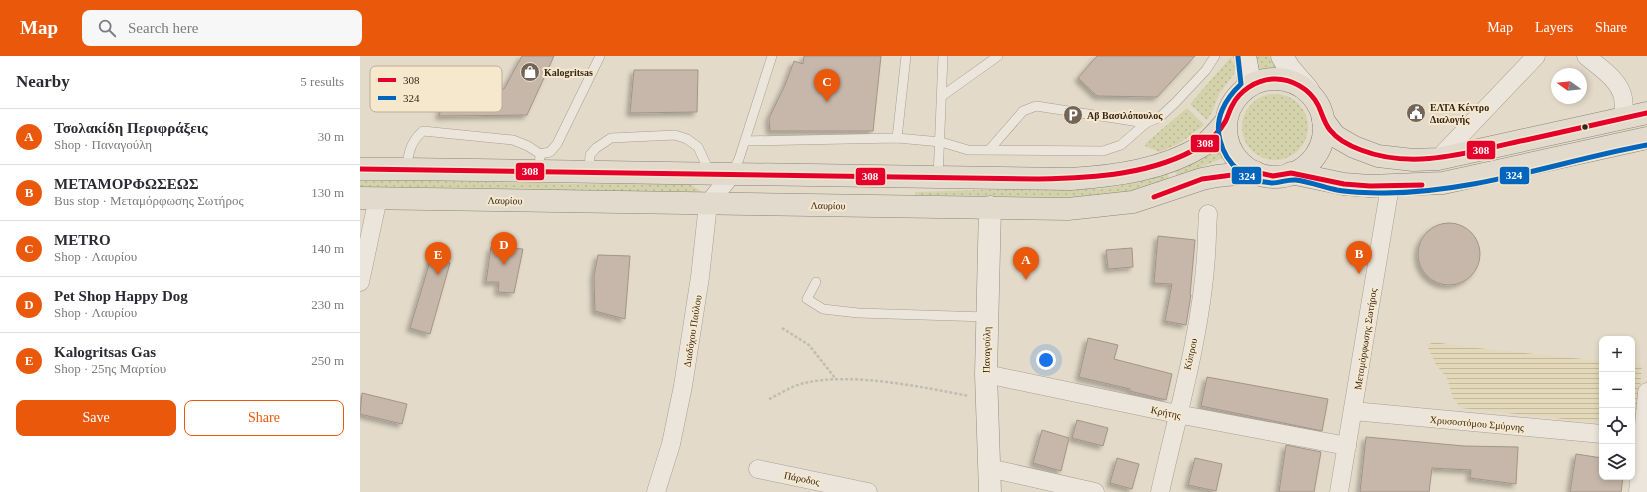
<!DOCTYPE html>
<html lang="en">
<head>
<meta charset="utf-8">
<style>
  :root { --surface:#fff; --page:#f7f7f7; --text:#2b2b33; --muted:#7c7c81; --line:#e1e1e2; --accent:#ea580c }
  body { margin:0; font-family:"Times New Roman",serif; background:var(--page); color:var(--text) }
  .controls { position:absolute; right:12px; bottom:12px; display:grid; overflow:hidden; border-radius:8px; box-shadow:0 2px 6px #0003 }
  .controls button { width:36px; height:36px; display:grid; place-items:center; padding:0; border:0; border-bottom:1px solid var(--line); background:var(--surface); color:var(--text); font:20px sans-serif }
  .compass { position:absolute; left:1191px; top:12px; width:36px; height:36px; border-radius:50%; background:var(--surface); box-shadow:0 2px 6px #0003; rotate:285deg }
  .you { position:absolute; left:686px; top:304px; width:14px; height:14px; margin:-10px; border:3px solid #fff; border-radius:50%; background:#1a73e8; box-shadow:0 0 0 6px #1a73e833 }
  .badge { display:grid; place-items:center; width:26px; height:26px; border-radius:50%; background:var(--accent); color:#fff; font-size:13px; font-weight:700 }
  .pin { position:absolute; translate:-50% -33px; filter:drop-shadow(0 1px 2px #0008) }
  .pin::after { content:''; position:absolute; top:21px; width:14px; height:12px; background:inherit; clip-path:polygon(0 0,100% 0,50% 100%) }
  .list { margin:0; padding:0; list-style:none }
  h2 { display:flex; justify-content:space-between; align-items:center; height:52px; margin:0; padding:0 16px; font-size:17px }
  h2 small { font-size:13px; font-weight:400; color:var(--muted) }
  .list li { display:grid; grid-template-columns:26px 1fr auto; gap:12px; align-items:center; box-sizing:border-box; height:56px; padding:0 16px; border-top:1px solid var(--line) }
  .list b { display:block; font-size:15px; white-space:nowrap }
  .list p { margin:0; font-size:13px; white-space:nowrap; color:var(--muted) }
  .list em { font-size:13px; font-style:normal; color:var(--muted) }
  .actions { display:flex; gap:8px; padding:12px 16px }
  .actions a { flex:1; padding:9px 0; border:1px solid var(--accent); border-radius:8px; text-align:center; font-size:14px; color:var(--accent) }
  .actions .main { background:var(--accent); color:#fff }
  .icon { flex:none; width:22px; height:22px; fill:none; stroke:currentColor; stroke-width:2; stroke-linecap:round; stroke-linejoin:round }
  .map { position:relative; flex:none; width:1287px; height:436px; overflow:hidden }
  header { display:flex; align-items:center; gap:24px; box-sizing:border-box; height:56px; padding:0 20px; background:var(--accent); color:#fff }
  header strong { font-size:19px }
  nav { display:flex; gap:22px; margin-inline-start:auto; font-size:14px }
  .search { width:280px; height:36px; background:var(--page); display:flex; align-items:center; gap:10px; box-sizing:border-box; padding:0 14px; border-radius:8px; color:var(--muted); font-size:15px }
  main { display:flex }
  aside { flex:1; background:var(--surface) }
  .map>svg:first-child { display:block }
  .farmland { fill:url(#farmland-rules) }
  .green { fill:url(#green-dots) }
  .building { fill:#c6b7aa; stroke:#a29589; filter:url(#shadow) }
  .lines { fill:none; stroke-linecap:round; stroke-linejoin:round }
  .lane-casing { stroke:#a89f93; stroke-width:10 }
  .street-casing { stroke:#a89f93; stroke-width:19 }
  .secondary-casing { stroke:#978e83; stroke-width:23 }
  .primary-casing { stroke:#8d8479; stroke-width:23 }
  .path { stroke:#c3bcb2; stroke-width:2.5; stroke-dasharray:3 2; stroke-linecap:butt }
  .lane { stroke:#ebe5db; stroke-width:9 }
  .street { stroke:#ebe5db; stroke-width:18 }
  .secondary { stroke:#ebe5db; stroke-width:22 }
  .primary { stroke:#e2dacc; stroke-width:22 }
  .bus-1-casing { stroke:#f5e8cd; stroke-width:8 }
  .bus-2-casing { stroke:#f5e8cd; stroke-width:8 }
  .bus-1 { stroke:#e4002b; stroke-width:5 }
  .bus-2 { stroke:#0065bd; stroke-width:5 }
  .bus-dot { fill:#35261b; stroke:#f5e8cd; stroke-width:1.5 }
  .labels { text-anchor:middle; stroke-width:4; stroke-linejoin:round; paint-order:stroke }
  .poi-label { font-size:10px; font-weight:bold; fill:#35261b; stroke:#f5e8cd; text-anchor:start }
  .street-label { font-size:10px; fill:#35261b; stroke:#f5e8cd }
  .key { fill:#f5e8cd; stroke:#bbae98; stroke-width:1 }
  .key-label { font-size:11px; fill:#35261b }
  .line-badge { stroke:#f5e8cd; stroke-width:1.5 }
  .badge-label { font-size:11px; text-anchor:middle; font-weight:bold; fill:#fff }
</style>
</head>
<body>
<header>
<strong>Map</strong>
<div class="search"><svg class="icon" aria-label="search" viewBox="0 0 24 24"><circle cx="10" cy="10" r="6"/><path d="M15 15l6 6"/></svg>Search here</div>
<nav><a>Map</a><a>Layers</a><a>Share</a></nav>
</header>
<main>
<aside>
<h2>Nearby<small>5 results</small></h2>
<ul class="list">
<li><span class="badge">A</span><div><b>Τσολακίδη Περιφράξεις</b><p>Shop · Παναγούλη</p></div><em>30 m</em></li>
<li><span class="badge">B</span><div><b>ΜΕΤΑΜΟΡΦΩΣΕΩΣ</b><p>Bus stop · Μεταμόρφωσης Σωτήρος</p></div><em>130 m</em></li>
<li><span class="badge">C</span><div><b>METRO</b><p>Shop · Λαυρίου</p></div><em>140 m</em></li>
<li><span class="badge">D</span><div><b>Pet Shop Happy Dog</b><p>Shop · Λαυρίου</p></div><em>230 m</em></li>
<li><span class="badge">E</span><div><b>Kalogritsas Gas</b><p>Shop · 25ης Μαρτίου</p></div><em>250 m</em></li>
</ul>
<div class="actions"><a class="main">Save</a><a>Share</a></div>
</aside>
<div class="map">
<svg width="1287" height="436" viewBox="0 0 1287 436">
  <defs>
    <pattern id="farmland-rules" width="6" height="5" patternUnits="userSpaceOnUse"><rect width="6" height="5" fill="#e3d8b8"/><path d="M0 2.5h6" fill="none" stroke="#c3b99e"/></pattern>
    <pattern id="green-dots" width="8" height="8" patternUnits="userSpaceOnUse"><rect width="8" height="8" fill="#d4d2ab"/><path d="M2 2h.1M6 6h.1" fill="none" stroke="#b7b493" stroke-width="1.8" stroke-linecap="round"/></pattern>
    <filter id="shadow"><feDropShadow dx="-3.5" dy="3.5" stdDeviation="2" flood-color="#0004"/></filter>
  </defs>
  <rect width="100%" height="100%" fill="#e3dac9"/>
  <g class="farmland">
    <polygon points="1074,286 1107,291 1242,305 1242,367 1101,352 1093,342 1087,322 1075,307 1067,289"/>
    <polygon points="1272,308 1282,309 1277,371 1272,371"/>
  </g>
  <g class="green">
    <polygon points="894,0 909,0 916,13 898,16"/>
    <polygon points="871,1 875,12 874,18 859,38 852,56 847,64 830,48"/>
    <circle cx="915" cy="71" r="33"/>
    <polygon points="827,52 844,69 820,87 800,96 785,90 786,87"/>
    <polygon points="858,90 863,102 817,121 815,113"/>
    <polygon points="807,116 810,125 781,134 720,142 555,139 555,136 616,134 742,133 779,126"/>
    <polygon points="37,124 223,128 330,128 345,138 37,132 0,133 0,125"/>
  </g>
  <g class="building">
    <polygon points="162,0 194,0 167,59 79,60 87,31 144,33"/>
    <polygon points="444,0 521,0 513,75 410,75 409,62 425,29 434,5 443,8"/>
    <polygon points="737,0 835,0 797,41 737,40 718,22"/>
    <polygon points="274,14 338,14 337,56 270,57"/>
    <circle cx="1089" cy="198" r="31"/>
    <polygon points="798,180 835,184 830,239 831,239 826,269 805,265 812,228 794,227"/>
    <polygon points="131,191 163,193 154,237 138,236 139,226 126,226"/>
    <polygon points="772,192 773,211 748,213 746,194"/>
    <polygon points="238,199 270,200 265,263 235,255 234,220"/>
    <polygon points="71,202 90,207 70,278 50,272"/>
    <polygon points="728,282 758,289 754,303 812,318 806,344 770,335 770,333 719,321"/>
    <polygon points="847,321 968,343 962,375 841,350"/>
    <polygon points="2,337 47,348 42,368 0,358"/>
    <polygon points="717,364 748,372 743,390 712,382"/>
    <polygon points="682,374 709,382 701,415 673,407"/>
    <polygon points="1006,381 1104,390 1158,391 1156,428 1110,422 1111,414 1072,412 1069,436 1000,436"/>
    <polygon points="926,389 961,396 954,436 919,436"/>
    <polygon points="1216,398 1242,402 1242,421 1263,421 1261,436 1210,436"/>
    <polygon points="757,402 779,408 772,433 750,427"/>
    <polygon points="835,402 862,408 856,435 828,429"/>
  </g>
  <g class="lines">
    <defs>
      <g id="lane">
        <polyline points="582,40 638,0"/>
        <polyline points="537,82 546,0"/>
        <polyline points="385,85 537,82 581,86 608,94 743,95 761,89 786,67 800,61 816,46 846,14 855,0"/>
        <polyline points="630,93 663,55 676,50 786,67"/>
        <polyline points="180,98 190,96 197,88 240,0"/>
        <path d="M46,112C49,97 50,86 63,75L153,84L168,90L180,98L179,115"/>
        <polyline points="229,116 230,99 236,92 251,82 315,79 327,83 338,91 350,117"/>
        <polyline points="372,117 379,103 412,0"/>
        <polyline points="578,122 583,0"/>
        <polyline points="456,226 447,243 463,253 498,257 627,261"/>
      </g>
      <g id="street">
        <path d="M1226,0C1239,11 1260,24 1263,42C1264,48 1264,55 1264,61"/>
        <polyline points="1078,103 1176,0"/>
        <polyline points="0,226 18,142"/>
        <polyline points="626,318 817,358 987,390"/>
        <polyline points="993,355 1242,378"/>
        <polyline points="629,412 735,436"/>
        <polyline points="398,413 508,436"/>
        <polyline points="296,436 311,388 323,330 340,221 348,148 372,118"/>
        <path d="M800,436C817,360 841,278 846,200C847,186 847,172 848,158"/>
        <polyline points="979,436 1030,130"/>
        <polyline points="1278,436 1287,336"/>
      </g>
      <g id="secondary">
        <polyline points="885,0 888,16 888,31"/>
        <polyline points="922,0 929,12 948,34"/>
        <polyline points="630,151 626,318 630,436"/>
      </g>
      <g id="primary">
        <circle cx="915" cy="72" r="49"/>
        <polyline points="963,64 975,80 994,91 1018,100 1053,104 1078,103 1287,57"/>
        <path d="M0,113H46L711,123C755,120 803,114 842,90C851,84 858,74 866,66"/>
        <polyline points="931,117 984,128 1010,130 1083,127 1287,82"/>
        <polyline points="0,142 708,153 773,146 842,123 857,120 895,116"/>
      </g>
    </defs>
    <use href="#lane" class="lane-casing"/>
    <use href="#street" class="street-casing"/>
    <use href="#secondary" class="secondary-casing"/>
    <use href="#primary" class="primary-casing"/>
    <g class="path">
      <polyline points="422,272 449,289 475,322"/>
      <path d="M409,343C420,338 433,329 445,327C491,316 562,331 609,340"/>
    </g>
    <use href="#lane" class="lane"/>
    <use href="#street" class="street"/>
    <use href="#secondary" class="secondary"/>
    <use href="#primary" class="primary"/>
    <defs>
      <g id="bus-1">
        <path d="M0,113L678,123C733,122 793,119 841,90C850,85 860,75 865,66C868,61 869,55 872,50C879,35 896,24 913,23C931,22 950,33 958,49C962,57 964,67 970,74C977,83 990,90 1001,94C1055,115 1112,95 1166,84C1206,75 1247,66 1287,57"/>
        <polyline points="794,141 842,123 895,116 913,120 931,117 984,128 1010,130 1062,129"/>
      </g>
      <path id="bus-2" d="M878,1L881,28C865,43 854,63 860,84C866,109 887,126 912,127C920,127 928,123 936,124C950,126 963,131 977,134C993,137 1009,137 1025,137C1114,137 1200,105 1287,89"/>
    </defs>
    <use href="#bus-1" class="bus-1-casing"/>
    <use href="#bus-2" class="bus-2-casing"/>
    <use href="#bus-1" class="bus-1"/>
    <use href="#bus-2" class="bus-2"/>
  </g>
  <defs>
    <symbol id="shop-disc" viewBox="-11 -11 22 22"><circle r="9.5" fill="#726558" stroke="#f5e8cd"/><path d="M-5-2.5h2.3a2.7 3.5 0 0 1 5.4 0H5L5.5 6h-11ZM-1.5-2.5h3a1.5 2.3 0 0 0-3 0Z" fill="#fff"/></symbol>
    <symbol id="civic-disc" viewBox="-11 -11 22 22"><circle r="9.5" fill="#726558" stroke="#f5e8cd"/><path d="M-.6-6.5H3V-4.5H.6V-3L4-1V1h2V6H-6V1h2V-1L-.6-3ZM-1.2 2.5V6h2.4V2.5Z" fill="#fff"/></symbol>
    <symbol id="parking-disc" viewBox="-11 -11 22 22"><circle r="9.5" fill="#726558" stroke="#f5e8cd"/><path d="M-3.5-5.5H1a3.5 3.5 0 0 1 0 7H-1V5.5H-3.5ZM-1-3.4V-.6H.8a1.4 1.4 0 0 0 0-2.8Z" fill="#fff"/></symbol>
  </defs>
  <g fill-rule="evenodd">
    <use href="#shop-disc" x="159" y="5" width="22" height="22"/>
    <use href="#civic-disc" x="1045" y="46" width="22" height="22"/>
    <use href="#parking-disc" x="702" y="48" width="22" height="22"/>
  </g>
  <circle class="bus-dot" cx="1225" cy="71" r="3.5"/>
  <g class="labels">
    <g class="poi-label">
      <text x="184" y="20">Kalogritsas</text>
      <text x="1070" y="55">ΕΛΤΑ Κέντρο<tspan x="1070" dy="12">Διαλογής</tspan></text>
      <text x="727" y="63">Αβ Βασιλόπουλος</text>
    </g>
    <g class="street-label">
      <text transform="translate(145 144) rotate(1)" y="4">Λαυρίου</text>
      <text transform="translate(468 149) rotate(1)" y="4">Λαυρίου</text>
      <text transform="translate(332 275) rotate(-81)" y="4">Διαδόχου Παύλου</text>
      <text transform="translate(1005 283) rotate(-81)" y="4">Μεταμόρφωσης Σωτήρος</text>
      <text transform="translate(626 294) rotate(-89)" y="4">Παναγούλη</text>
      <text transform="translate(830 298) rotate(-78)" y="4">Κύπρου</text>
      <text transform="translate(806 356) rotate(12)" y="4">Κρήτης</text>
      <text transform="translate(1117 367) rotate(5)" y="4">Χρυσοστόμου Σμύρνης</text>
      <text transform="translate(442 422) rotate(12)" y="4">Πάροδος</text>
    </g>
  </g>
  <rect x="10" y="10" width="132" height="46" rx="6" class="key"/>
  <rect x="18" y="22" width="18" height="4" fill="#e4002b"/>
  <rect x="18" y="40" width="18" height="4" fill="#0065bd"/>
  <g class="key-label">
    <text x="43" y="28">308</text>
    <text x="43" y="46">324</text>
  </g>
  <g class="line-badge">
    <rect x="830" y="78" width="30" height="19" rx="4" fill="#e4002b"/>
    <rect x="1106" y="84" width="30" height="20" rx="4" fill="#e4002b"/>
    <rect x="155" y="106" width="30" height="19" rx="4" fill="#e4002b"/>
    <rect x="1139" y="110" width="31" height="19" rx="4" fill="#0065bd"/>
    <rect x="871" y="110" width="31" height="19" rx="4" fill="#0065bd"/>
    <rect x="495" y="111" width="31" height="19" rx="4" fill="#e4002b"/>
  </g>
  <g class="badge-label">
    <text x="845" y="91">308</text>
    <text x="1121" y="98">308</text>
    <text x="170" y="119">308</text>
    <text x="1154" y="123">324</text>
    <text x="887" y="124">324</text>
    <text x="510" y="124">308</text>
  </g>
</svg>
<div class="controls">
<button>+</button>
<button>−</button>
<button><svg class="icon" aria-label="locate" viewBox="0 0 24 24"><circle cx="12" cy="12" r="6"/><path d="M12 2v4M12 18v4M2 12h4M18 12h4"/></svg></button>
<button><svg class="icon" aria-label="layers" viewBox="0 0 24 24"><path d="M12 4l9 5-9 5-9-5zM3 14l9 5 9-5"/></svg></button>
</div>
<svg class="compass" viewBox="-18 -18 36 36"><path d="M0-13l5 13h-10z" fill="#e53935"/><path d="M0 13l5-13h-10z" fill="#7c7c81"/></svg>
<div class="you"></div>
<div class="pin badge" style="left:666px;top:224px">A</div>
<div class="pin badge" style="left:999px;top:218px">B</div>
<div class="pin badge" style="left:467px;top:46px">C</div>
<div class="pin badge" style="left:144px;top:209px">D</div>
<div class="pin badge" style="left:78px;top:219px">E</div>
</div>
</main>
</body>
</html>
